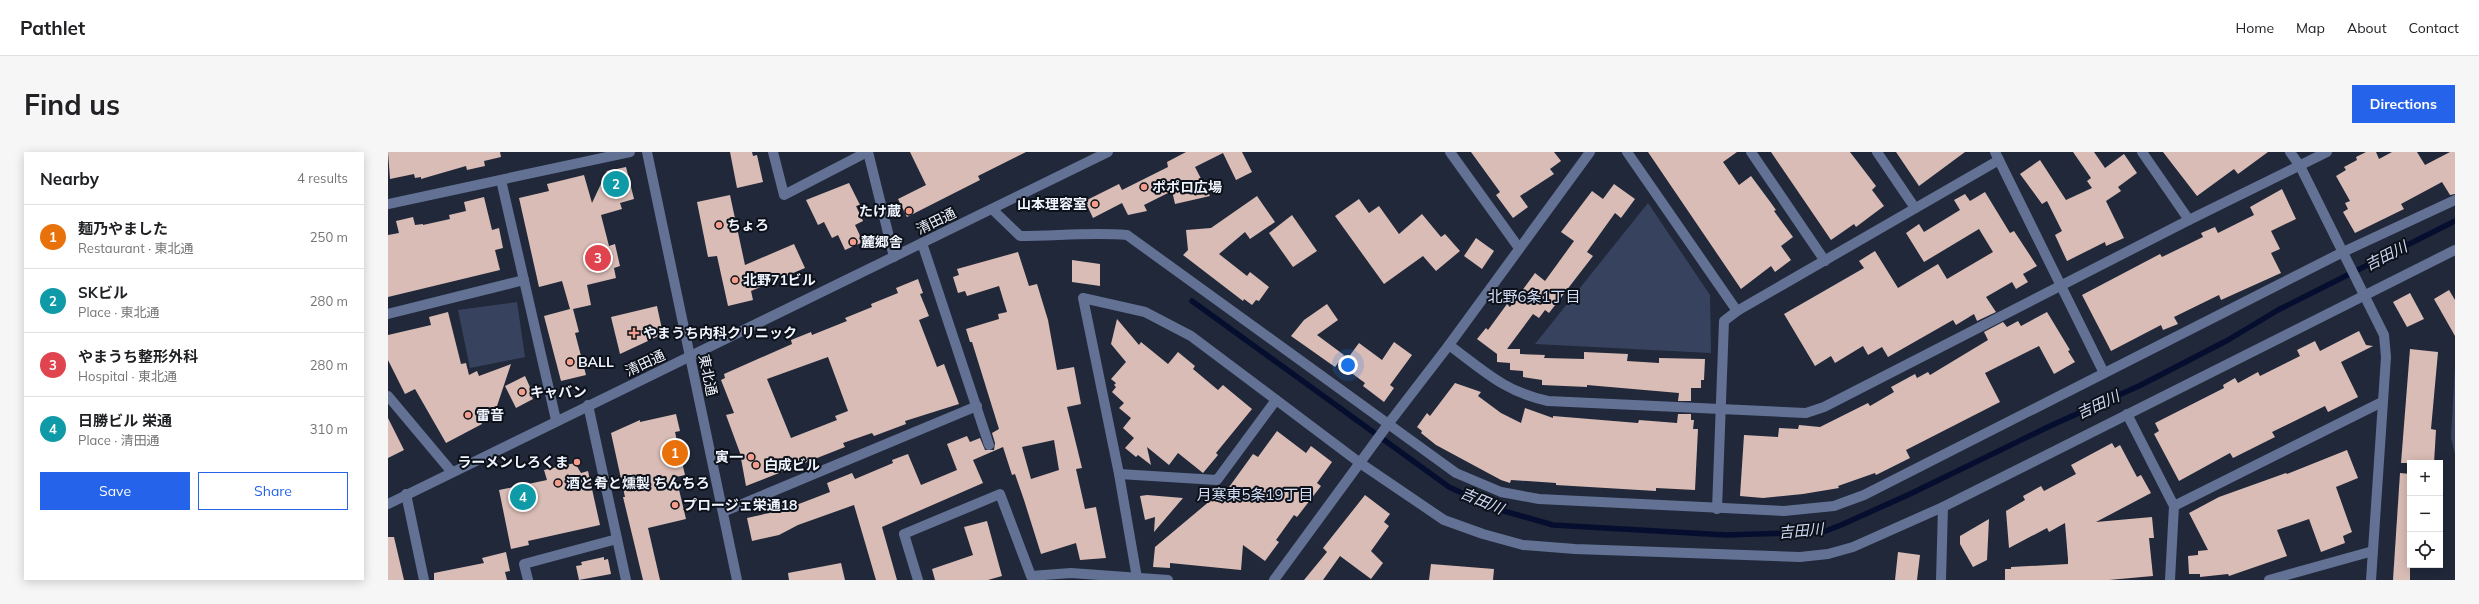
<!DOCTYPE html>
<html lang="en">
<head>
<meta charset="utf-8">
<style>
  :root { --surface:#fff; --page:#f6f6f6; --text:#202124; --muted:#757577; --line:#e0e0e0; --accent:#2563eb }
  body { margin:0; font-family:Mulish,"Noto Sans JP",sans-serif; background:var(--page); color:var(--text) }
  .controls { position:absolute; right:12px; bottom:12px; display:grid; overflow:hidden; border-radius:0px; box-shadow:0 2px 10px #0003 }
  .controls button { width:36px; height:36px; display:grid; place-items:center; padding:0; border:0; border-bottom:1px solid var(--line); background:var(--surface); color:var(--text); font:20px sans-serif }
  .you { position:absolute; left:960px; top:213px; width:14px; height:14px; margin:-10px; border:3px solid #fff; border-radius:50%; background:#1a73e8; box-shadow:0 0 0 6px #1a73e833 }
  .badge { display:grid; place-items:center; width:26px; height:26px; border-radius:50%; background:var(--accent); color:#fff; font-size:13px; font-weight:700 }
  .pin { position:absolute; translate:-50% -50%; border:2px solid #fff; box-shadow:0 1px 4px #0006 }
  .list { margin:0; padding:0; list-style:none }
  h2 { display:flex; justify-content:space-between; align-items:center; height:52px; margin:0; padding:0 16px; font-size:17px }
  h2 small { font-size:13px; font-weight:400; color:var(--muted) }
  .list li { display:grid; grid-template-columns:26px 1fr auto; gap:12px; align-items:center; box-sizing:border-box; height:64px; padding:0 16px; border-top:1px solid var(--line) }
  .list b { display:block; font-size:15px; white-space:nowrap }
  .list p { margin:0; font-size:13px; white-space:nowrap; color:var(--muted) }
  .list em { font-size:13px; font-style:normal; color:var(--muted) }
  .actions { display:flex; gap:8px; padding:12px 16px }
  .actions a { flex:1; padding:9px 0; border:1px solid var(--accent); border-radius:0px; text-align:center; font-size:14px; color:var(--accent) }
  .actions .main { background:var(--accent); color:#fff }
  .icon { flex:none; width:22px; height:22px; fill:none; stroke:currentColor; stroke-width:2; stroke-linecap:round; stroke-linejoin:round }
  .map { position:relative; flex:none; width:2067px; height:428px; overflow:hidden; border-radius:0px }
  header { display:flex; align-items:center; gap:24px; box-sizing:border-box; height:56px; padding:0 20px; background:var(--surface); border-bottom:1px solid var(--line) }
  header strong { font-size:19px }
  nav { display:flex; gap:22px; margin-inline-start:auto; font-size:14px }
  .intro { display:flex; align-items:center; justify-content:space-between; box-sizing:border-box; height:96px; padding:0 24px }
  h1 { margin:0; font-size:28px }
  .button { padding:10px 18px; border-radius:0px; background:var(--accent); color:#fff; font-size:14px; font-weight:700 }
  main { display:flex; gap:24px; padding:0 24px }
  aside { flex:1; background:var(--surface); border-radius:0px; box-shadow:0 2px 10px #0003 }
  .map>svg:first-child { display:block }
  .green { fill:#37435e }
  .lines { fill:none; stroke-linecap:round; stroke-linejoin:round }
  .stream { stroke:#050e2e; stroke-width:5.5 }
  .building { fill:#dabcb6; fill-rule:evenodd }
  .minor { stroke:#627194; stroke-width:10 }
  .tertiary { stroke:#627194; stroke-width:10 }
  .poi-dot { fill:#f49d8c; stroke:#0d1119; stroke-width:1.5 }
  .labels { text-anchor:middle; stroke-width:4; stroke-linejoin:round; paint-order:stroke }
  .poi-label { font-size:14px; font-weight:bold; fill:#eff4fe; stroke:#0d1119; text-anchor:start }
  .street-label { font-size:14px; fill:#eff4fe; stroke:#0d1119 }
  .water-label { font-size:15px; font-style:italic; fill:#cfdbf5; stroke:#0d1119 }
  .neighbourhood-label { font-size:15px; fill:#d4dff7; stroke:#0d1119 }
</style>
</head>
<body>
<header>
<strong>Pathlet</strong>
<nav><a>Home</a><a>Map</a><a>About</a><a>Contact</a></nav>
</header>
<div class="intro"><h1>Find us</h1><a class="button">Directions</a></div>
<main>
<aside>
<h2>Nearby<small>4 results</small></h2>
<ul class="list">
<li><span class="badge" style="background:#e8710a">1</span><div><b>麺乃やました</b><p>Restaurant · 東北通</p></div><em>250 m</em></li>
<li><span class="badge" style="background:#0f9aa8">2</span><div><b>SKビル</b><p>Place · 東北通</p></div><em>280 m</em></li>
<li><span class="badge" style="background:#e0444e">3</span><div><b>やまうち整形外科</b><p>Hospital · 東北通</p></div><em>280 m</em></li>
<li><span class="badge" style="background:#0f9aa8">4</span><div><b>日勝ビル 栄通</b><p>Place · 清田通</p></div><em>310 m</em></li>
</ul>
<div class="actions"><a class="main">Save</a><a>Share</a></div>
</aside>
<div class="map">
<svg width="2067" height="428" viewBox="0 0 2067 428">
  <rect width="100%" height="100%" fill="#202839"/>
  <g class="green">
    <polygon points="1260,51 1322,143 1323,201 1147,192"/>
    <polygon points="129,150 137,205 82,216 70,158"/>
    <polygon points="2067,214 2067,302 2063,286"/>
  </g>
  <g class="lines">
    <polyline class="stream" points="804,149 1061,335 1109,357 1165,373 1338,383 1435,380 1453,373 1522,342 1662,274 1753,233 1840,188 1890,158 2067,69"/>
  </g>
  <g class="building">
    <polygon points="0,0 112,0 113,5 96,9 97,14 79,18 78,14 33,27 33,25 27,26 26,22 2,27"/>
    <polygon points="342,0 364,0 365,4 369,3 375,30 349,36"/>
    <polygon points="522,0 638,0 590,24 592,28 519,65 510,47 538,33"/>
    <polygon points="798,0 854,0 864,20 848,28 835,1 807,15 822,44 787,52 784,39 756,53 759,59 740,63 734,51 705,66 697,49 731,32 734,38 780,15 779,10"/>
    <polygon points="1083,0 1166,0 1173,9 1162,17 1166,22 1132,44 1140,55 1125,66 1108,43 1112,40"/>
    <polygon points="1260,0 1349,0 1335,10 1351,33 1363,24 1383,51 1388,58 1386,59 1405,85 1393,94 1403,108 1387,120 1383,114 1353,137"/>
    <polygon points="1383,0 1462,0 1488,34 1484,38 1496,54 1468,75 1466,72 1443,88"/>
    <polygon points="1508,0 1577,0 1531,34"/>
    <polygon points="1685,0 1706,0 1717,16 1736,2 1749,21 1730,35 1733,39 1718,49 1736,86 1718,94 1717,90 1679,109 1667,83 1674,79 1659,49 1654,52 1632,22 1652,8 1678,48 1704,36 1699,29 1703,26"/>
    <polygon points="1775,0 1880,0 1850,22 1846,17 1809,44"/>
    <polygon points="1978,0 1988,0 1991,7 2004,0 2029,0 2037,13 2062,0 2067,0 2067,42 2062,43 2054,30 2013,52 2016,57 1967,81 1955,60 1960,57 1957,51 1962,49 1948,24 1958,18 1956,15 1969,8 1968,5"/>
    <polygon points="238,15 246,47 232,51 234,57 213,63 221,94 227,92 232,114 226,116 228,126 199,133 203,153 185,157 191,180 187,181 198,223 173,229 156,164 182,157 174,129 151,135 131,46 161,39 159,32 196,23 204,51 219,19"/>
    <polygon points="461,31 472,53 468,54 475,69 467,73 475,90 457,98 450,83 444,86 436,70 430,73 418,48"/>
    <polygon points="1226,32 1247,47 1233,66 1227,61 1199,100 1205,104 1161,161 1157,158 1151,166 1145,162 1119,197 1132,197 1132,202 1157,203 1156,206 1196,207 1196,200 1240,202 1239,209 1271,211 1271,206 1317,207 1316,228 1313,228 1313,236 1303,236 1303,249 1290,249 1291,241 1199,233 1199,235 1154,233 1154,228 1135,225 1135,219 1122,218 1122,211 1109,210 1109,202 1089,187 1098,176 1100,178 1119,152 1122,155 1147,121 1157,129 1186,89 1173,80 1204,39 1215,47"/>
    <polygon points="1894,37 1908,67 1883,79 1892,97 1883,101 1893,121 1833,148 1831,143 1786,165 1790,172 1775,178 1773,173 1723,199 1694,143 1772,102 1774,105 1815,85 1813,81 1827,75 1830,81 1866,63 1862,55"/>
    <polygon points="1597,40 1622,81 1626,79 1649,114 1635,122 1640,130 1628,137 1624,130 1598,145 1608,160 1589,169 1586,162 1568,173 1565,168 1500,205 1494,195 1480,203 1475,194 1447,211 1443,204 1427,214 1396,162 1476,116 1471,109 1487,99 1510,136 1550,112 1559,127 1605,100 1591,77 1536,110 1518,81 1531,72 1536,80 1572,58 1566,48 1577,42 1582,49"/>
    <polygon points="342,43 357,113 406,92 417,116 363,139 365,148 340,154 329,104 320,105 309,50"/>
    <polygon points="869,44 887,70 862,87 857,80 831,102 859,124 862,120 881,135 871,149 868,148 864,153 856,147 855,149 795,103 800,98 798,78 823,76"/>
    <polygon points="96,45 104,78 111,76 115,96 107,98 112,118 0,145 0,83 11,81 8,69 25,65 27,73 35,72 35,73 62,67 61,63 78,59 76,50"/>
    <polygon points="971,47 981,61 991,54 1011,82 1034,62 1053,85 1057,82 1072,99 1048,119 1035,104 996,132 947,64"/>
    <polygon points="904,63 929,99 905,115 881,81"/>
    <polygon points="1088,86 1106,99 1094,117 1076,104"/>
    <path d="M630,100L641,134L649,132L660,168L669,218L686,215L693,252L679,255L694,316L688,317L697,357L708,355L718,406L692,408L688,391L653,402L636,348L627,322L624,323L615,295L585,308L595,331L494,375L509,428H488L466,353L410,373L391,383L364,389L359,366L390,359L388,354L401,349L403,355L442,340L439,331L464,321L467,327L505,311L504,308L520,302L533,333L569,318L559,292L579,284L582,290L592,286L597,298H606L607,291L604,281L611,277L584,190H582L578,177L611,167L610,162L619,160L611,134L579,144L577,139L570,141L565,125L571,123L569,117ZM666,288L671,318L643,327L634,295Z"/>
    <polygon points="684,108 712,112 712,134 684,130"/>
    <path d="M530,127L535,141L532,142L541,164L531,168L549,215L556,212L571,252L517,269L518,272L486,284L484,281L455,291L457,295L358,334L352,301L338,263L346,261L333,228L337,226L336,222L404,192L403,188L423,180L424,183L459,169L457,166L484,155L483,152L510,141L508,136ZM440,205L460,259L447,264L449,268L403,286L379,227Z"/>
    <polygon points="2061,138 2067,148 2067,184 2046,147"/>
    <polygon points="2022,141 2036,167 2019,175 2005,150"/>
    <polygon points="939,152 950,168 929,183 956,203 947,215 903,184 916,168"/>
    <polygon points="269,154 275,182 232,202 223,165"/>
    <polygon points="60,160 73,212 78,211 81,223 89,219 91,224 123,212 108,257 90,265 94,272 58,291 27,237 17,242 0,208 0,183 43,173 41,165"/>
    <polygon points="1659,160 1682,198 1680,199 1687,210 1666,222 1651,194 1597,221 1612,250 1518,298 1522,306 1488,323 1487,321 1450,334 1451,336 1415,342 1375,346 1352,344 1356,283 1390,285 1391,276 1410,277 1411,273 1432,275 1480,251 1482,254 1506,240 1503,235 1527,222 1529,226 1540,220 1542,223 1600,188 1596,180 1615,170 1619,175 1630,169 1633,174"/>
    <polygon points="729,167 751,193 753,190 780,212 790,200 807,214 805,217 830,238 835,233 864,257 828,301 830,303 815,321 790,301 781,313 759,295 763,313 750,303 748,305 737,296 746,286 735,276 743,266 731,256 736,251 724,240 728,235 726,233 728,231 723,227 738,210 723,192"/>
    <polygon points="1971,179 1978,193 1985,194 1953,210 1970,245 1940,260 1937,254 1884,280 1887,285 1845,306 1842,301 1791,329 1766,282 1771,279 1767,271 1836,236 1835,233 1847,226 1850,231 1870,220 1872,224 1912,204 1909,198 1927,189 1932,199"/>
    <polygon points="1006,190 1024,203 1002,233 1006,236 996,250 975,234 977,231 954,214 971,191 994,208"/>
    <polygon points="2022,197 2050,200 2043,277 2048,278 2046,311 2013,311"/>
    <polygon points="137,224 146,244 144,245 145,247 128,256 117,234"/>
    <polygon points="1067,231 1093,240 1090,244 1113,261 1133,271 1137,256 1165,266 1165,264 1250,271 1251,268 1289,271 1290,262 1303,262 1303,268 1306,268 1305,277 1310,277 1307,338 1268,336 1268,339 1168,333 1168,331 1123,328 1122,331 1113,328 1048,293 1033,281 1034,279 1029,275 1039,261 1042,264"/>
    <polygon points="288,262 292,279 287,280 297,323 288,325 298,367 260,376 272,428 255,428 235,345 237,345 223,281 252,268 252,270"/>
    <polygon points="0,266 16,298 0,306"/>
    <polygon points="889,279 918,301 923,294 944,310 929,331 933,334 909,365 906,363 888,388 891,390 877,409 855,393 853,418 782,411 782,416 765,415 767,395 823,348 831,349 865,302 870,305"/>
    <polygon points="1724,291 1727,296 1732,293 1749,325 1753,323 1763,341 1708,370 1764,365 1766,386 1761,386 1765,424 1721,428 1617,428 1617,417 1623,417 1623,415 1680,412 1680,407 1677,371 1661,380 1659,376 1621,396 1618,359 1637,348 1635,344 1653,334 1656,339 1688,322 1683,313"/>
    <polygon points="1959,298 1970,326 1948,335 1964,380 1955,384 1957,391 1933,400 1921,367 1889,378 1899,404 1841,424 1840,422 1812,425 1812,422 1801,422 1800,404 1810,403 1810,399 1820,398 1801,361 1831,345 1898,321 1899,322"/>
    <polygon points="187,311 193,321 200,319 212,373 140,389 141,393 123,397 111,338 159,328 156,318"/>
    <polygon points="2012,321 2022,322 2022,428 2005,428"/>
    <polygon points="759,343 795,346 766,380 767,365 757,368 752,344"/>
    <polygon points="977,343 1002,362 996,370 1001,374 983,399 995,411 983,427 952,404 935,428 916,428 939,400 935,396"/>
    <polygon points="1601,367 1599,408 1585,415 1572,392 1572,384"/>
    <polygon points="599,369 614,424 600,428 547,428 544,417 585,403 576,375"/>
    <polygon points="0,385 6,385 16,428 0,428"/>
    <polygon points="118,400 122,419 117,420 119,428 46,428 46,421 96,411 94,406"/>
    <polygon points="1510,400 1532,403 1529,428 1507,428"/>
    <polygon points="216,405 216,408 220,407 223,422 191,428 188,414 194,413 193,410"/>
    <polygon points="453,411 457,428 401,428 400,421"/>
    <polygon points="1043,412 1106,417 1105,428 1041,428"/>
  </g>
  <g class="lines">
    <g class="minor">
      <polyline points="385,0 396,43 479,0"/>
      <polyline points="480,0 506,105"/>
      <polyline points="1062,0 1131,96"/>
      <polyline points="1239,0 1349,159 1336,169 1329,357"/>
      <polyline points="1363,0 1437,109"/>
      <polyline points="1489,0 1527,56"/>
      <polyline points="1607,0 1716,221"/>
      <polyline points="1754,0 1801,68"/>
      <polyline points="1902,0 1912,14 1996,183 1998,205 1983,428"/>
      <polyline points="113,28 168,268"/>
      <polyline points="0,52 242,0"/>
      <path d="M604,57L632,84C668,84 703,80 739,83L1068,321L1113,340L1151,347L1396,359L1446,354L1476,343L1955,100L2067,48"/>
      <polyline points="534,91 601,293"/>
      <polyline points="1349,159 1611,8"/>
      <polyline points="0,162 136,128"/>
      <path d="M1061,193C1096,219 1117,240 1160,249L1418,261L1436,255L1801,68L1939,0"/>
      <polyline points="0,244 63,319"/>
      <polyline points="200,253 238,428"/>
      <polyline points="1739,262 1786,354 1782,428"/>
      <polyline points="731,322 829,328 888,248"/>
      <polyline points="18,342 36,428"/>
      <polyline points="1786,354 1994,250"/>
      <polyline points="335,360 589,254"/>
      <polyline points="749,426 731,322 695,146 757,160 803,184 972,311 1056,368 1095,382 1135,393 1187,397 1412,405 1440,402 1465,395 1555,355 2067,98"/>
      <polyline points="140,428 136,412 229,387"/>
      <polyline points="530,428 516,382 612,342 643,424 683,421 780,428"/>
      <polyline points="886,428 1001,271 1061,193 1202,0"/>
      <polyline points="1553,428 1555,355"/>
      <polyline points="1881,428 1985,399"/>
    </g>
    <g class="tertiary">
      <polyline points="259,0 349,428"/>
      <polyline points="0,352 720,0"/>
    </g>
  </g>
  <g class="poi-dot">
    <circle cx="756" cy="35" r="4"/>
    <circle cx="707" cy="52" r="4"/>
    <circle cx="521" cy="59" r="4"/>
    <circle cx="331" cy="73" r="4"/>
    <circle cx="465" cy="90" r="4"/>
    <circle cx="347" cy="128" r="4"/>
    <path d="M244 175h4v4h4v4h-4v4h-4v-4h-4v-4h4z"/>
    <circle cx="182" cy="210" r="4"/>
    <circle cx="134" cy="240" r="4"/>
    <circle cx="80" cy="263" r="4"/>
    <circle cx="363" cy="305" r="4"/>
    <circle cx="189" cy="310" r="4"/>
    <circle cx="368" cy="313" r="4"/>
    <circle cx="170" cy="331" r="4"/>
    <circle cx="287" cy="353" r="4"/>
  </g>
  <g class="labels">
    <g class="poi-label">
      <text x="764" y="40">ポポロ広場</text>
      <text x="699" y="57" text-anchor="end">山本理容室</text>
      <text x="513" y="64" text-anchor="end">たけ蔵</text>
      <text x="339" y="78">ちょろ</text>
      <text x="473" y="95">麓郷舎</text>
      <text x="355" y="133">北野71ビル</text>
      <text x="255" y="186">やまうち内科クリニック</text>
      <text x="190" y="215">BALL</text>
      <text x="142" y="245">キャバン</text>
      <text x="88" y="268">雷音</text>
      <text x="355" y="310" text-anchor="end">寅一</text>
      <text x="181" y="315" text-anchor="end">ラーメンしろくま</text>
      <text x="376" y="318">白成ビル</text>
      <text x="178" y="336">酒と肴と燻製 ちんちろ</text>
      <text x="295" y="358">プロージェ栄通18</text>
    </g>
    <g class="street-label">
      <text transform="translate(548 69) rotate(-26)" y="5">清田通</text>
      <text transform="translate(257 211) rotate(-25)" y="5">清田通</text>
      <text transform="translate(320 223) rotate(78)" y="5">東北通</text>
    </g>
    <g class="water-label">
      <text transform="translate(1998 104) rotate(-27)" y="5">吉田川</text>
      <text transform="translate(1710 253) rotate(-25)" y="5">吉田川</text>
      <text transform="translate(1094 349) rotate(23)" y="5">吉田川</text>
      <text transform="translate(1413 379) rotate(-5)" y="5">吉田川</text>
    </g>
    <g class="neighbourhood-label">
      <text x="1146" y="150">北野6条1丁目</text>
      <text x="867" y="348">月寒東5条19丁目</text>
    </g>
  </g>
</svg>
<div class="controls">
<button>+</button>
<button>−</button>
<button><svg class="icon" aria-label="locate" viewBox="0 0 24 24"><circle cx="12" cy="12" r="6"/><path d="M12 2v4M12 18v4M2 12h4M18 12h4"/></svg></button>
</div>
<div class="you"></div>
<div class="pin badge" style="left:287px;top:301px;background:#e8710a">1</div>
<div class="pin badge" style="left:228px;top:32px;background:#0f9aa8">2</div>
<div class="pin badge" style="left:210px;top:106px;background:#e0444e">3</div>
<div class="pin badge" style="left:135px;top:345px;background:#0f9aa8">4</div>
</div>
</main>
</body>
</html>
